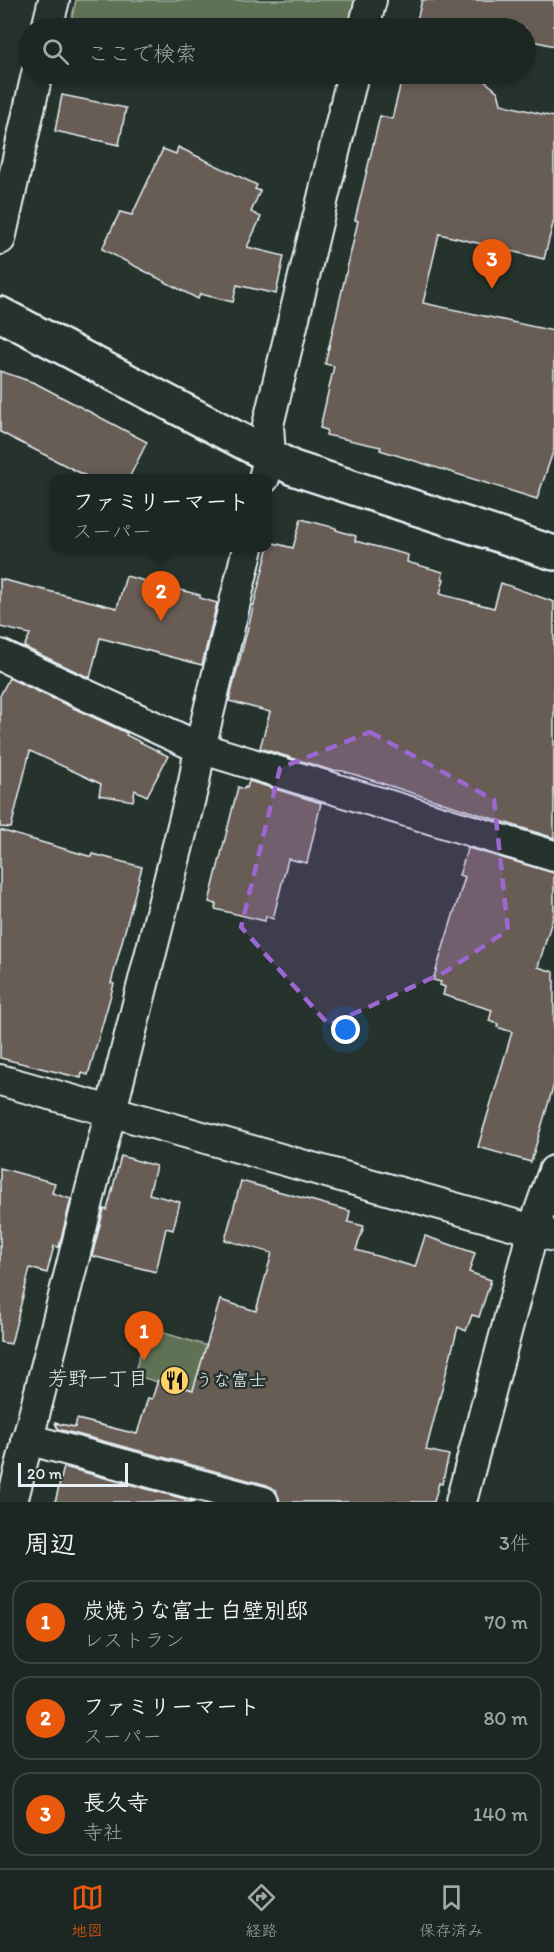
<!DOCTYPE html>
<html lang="ja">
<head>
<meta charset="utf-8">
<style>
  :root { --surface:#1c2622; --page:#252e2a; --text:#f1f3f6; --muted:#a0a5a5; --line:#3a4340; --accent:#ea580c }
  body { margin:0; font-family:Itim,"Klee One",sans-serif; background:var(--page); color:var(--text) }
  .scale { position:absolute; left:18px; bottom:15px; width:110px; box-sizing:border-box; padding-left:6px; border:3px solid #e8f1f8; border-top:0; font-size:16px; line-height:21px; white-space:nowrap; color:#e8f1f8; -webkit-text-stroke:4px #26332d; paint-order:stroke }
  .you { position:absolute; left:346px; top:1030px; width:21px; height:21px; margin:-15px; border:4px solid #fff; border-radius:50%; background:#1a73e8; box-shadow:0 0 0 9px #1a73e833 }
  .badge { display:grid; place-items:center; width:39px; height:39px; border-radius:50%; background:var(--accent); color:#fff; font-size:20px; font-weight:700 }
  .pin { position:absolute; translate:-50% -50px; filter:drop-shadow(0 2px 3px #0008) }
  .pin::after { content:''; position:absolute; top:32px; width:21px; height:18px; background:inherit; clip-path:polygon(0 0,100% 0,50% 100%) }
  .popup { position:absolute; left:50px; top:474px; width:222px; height:78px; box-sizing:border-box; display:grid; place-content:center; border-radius:12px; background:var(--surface); filter:drop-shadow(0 2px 4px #0005); font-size:20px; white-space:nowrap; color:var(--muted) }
  .popup b { font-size:22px; color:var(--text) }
  .popup::after { content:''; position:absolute; left:50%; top:100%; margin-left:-12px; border:12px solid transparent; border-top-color:var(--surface) }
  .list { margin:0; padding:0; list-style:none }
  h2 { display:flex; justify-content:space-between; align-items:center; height:78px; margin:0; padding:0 24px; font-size:26px }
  h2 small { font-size:20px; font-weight:400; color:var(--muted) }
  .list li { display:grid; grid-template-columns:39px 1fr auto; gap:18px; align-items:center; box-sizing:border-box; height:84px; margin:0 12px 12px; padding:0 12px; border:2px solid var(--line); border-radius:18px }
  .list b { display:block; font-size:22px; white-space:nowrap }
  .list p { margin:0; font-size:20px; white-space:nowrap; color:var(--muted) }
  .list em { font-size:20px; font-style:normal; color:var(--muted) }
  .icon { flex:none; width:33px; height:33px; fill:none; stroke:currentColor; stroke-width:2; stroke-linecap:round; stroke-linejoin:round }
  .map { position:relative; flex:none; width:554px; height:1502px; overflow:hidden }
  .search { position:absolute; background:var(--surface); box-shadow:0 3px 9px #0003; left:18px; right:18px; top:18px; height:66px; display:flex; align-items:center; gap:15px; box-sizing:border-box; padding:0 21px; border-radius:33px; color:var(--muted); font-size:22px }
  .sheet { height:366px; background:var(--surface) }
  nav { display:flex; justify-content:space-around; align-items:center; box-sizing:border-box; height:84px; border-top:2px solid var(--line); background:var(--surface); font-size:16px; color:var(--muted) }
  nav a { display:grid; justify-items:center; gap:3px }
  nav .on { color:var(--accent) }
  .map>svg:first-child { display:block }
  .green { fill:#617254; stroke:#a4b2a6; stroke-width:1.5 }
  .building { fill:#685d54; stroke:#e8f1f8; stroke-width:1.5 }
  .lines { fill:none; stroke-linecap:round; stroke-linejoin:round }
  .street-casing { stroke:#e8f1f8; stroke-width:34 }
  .secondary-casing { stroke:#e8f1f8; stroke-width:38 }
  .street { stroke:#26332d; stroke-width:30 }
  .secondary { stroke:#26332d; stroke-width:33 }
  .marked { fill:#9c67d0; fill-opacity:0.2; stroke:#9c67d0; stroke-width:4.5; stroke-dasharray:12 8; stroke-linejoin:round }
  .labels { text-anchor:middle; stroke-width:5; stroke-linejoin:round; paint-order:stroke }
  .poi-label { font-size:18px; fill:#e8f1f8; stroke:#26332d; text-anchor:start }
  .neighbourhood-label { font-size:20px; fill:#e8f1f8; stroke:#26332d }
</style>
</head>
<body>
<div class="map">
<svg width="554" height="1502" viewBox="0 0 554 1502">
  <rect width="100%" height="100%" fill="#26332d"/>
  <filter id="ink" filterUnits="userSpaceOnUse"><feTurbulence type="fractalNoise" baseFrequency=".0167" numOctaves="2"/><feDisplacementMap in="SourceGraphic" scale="12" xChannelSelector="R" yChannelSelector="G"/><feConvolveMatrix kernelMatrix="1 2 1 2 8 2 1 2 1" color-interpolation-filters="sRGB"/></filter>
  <g filter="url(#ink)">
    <g class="green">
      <polygon points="76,0 357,0 349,28 81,28 70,26"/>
      <polygon points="147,1328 225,1351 211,1398 134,1375"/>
    </g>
    <g class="building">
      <polygon points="422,0 554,0 554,46 525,39 525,28 415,28"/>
      <polygon points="403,74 482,74 481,78 498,92 501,104 554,117 554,220 544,259 439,234 423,303 554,331 554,449 537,499 380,450 381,447 326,435 327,430 320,428 334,366 325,364 358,221 355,220 380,116 392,119"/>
      <polygon points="62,95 126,108 119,145 55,131"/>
      <polygon points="178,147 257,185 255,189 260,191 251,212 261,217 247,247 284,256 276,294 237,285 233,302 200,294 198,299 102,249 120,212 132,215 163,149 176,154"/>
      <polygon points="0,371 35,383 147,442 129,478 90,478 0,432"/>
      <polygon points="301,519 336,528 336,530 356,536 355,541 408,555 407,562 443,572 442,578 444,579 440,594 494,608 501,583 554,602 554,838 343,771 330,770 260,748 270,712 229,701 270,542 293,548"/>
      <polygon points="126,576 200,595 200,598 217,603 202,665 100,638 90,678 24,647 30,634 0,627 0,579 117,608"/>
      <polygon points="9,678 127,733 126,735 168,756 147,796 135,790 133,801 99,795 101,784 30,751 11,828 0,827 0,696"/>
      <polygon points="249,781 321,803 307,863 288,859 273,919 266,916 265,921 215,909 216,904 209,902 238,787 244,789 245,787 247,788"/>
      <polygon points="0,830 92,857 93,854 142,867 111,983 114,984 88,1075 82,1073 81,1078 0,1058"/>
      <polygon points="468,848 554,873 554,914 538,967 554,972 554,1084 531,1162 478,1147 512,1032 497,1027 498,1024 489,1021 492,1010 443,995 445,987 440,985 441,982 433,980 465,877 459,875"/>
      <polygon points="121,1156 156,1166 149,1194 180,1202 173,1230 166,1228 156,1272 92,1256 104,1209 107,1210"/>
      <polygon points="0,1168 55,1183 52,1193 71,1199 59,1247 54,1246 47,1273 30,1268 11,1344 0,1342"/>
      <polygon points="241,1181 350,1211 348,1222 364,1226 356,1250 415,1267 425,1236 475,1253 469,1272 491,1280 479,1317 472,1315 466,1331 458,1327 426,1450 449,1455 442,1484 439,1483 434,1502 280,1502 276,1490 267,1485 58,1429 55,1423 75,1427 77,1419 137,1434 148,1398 152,1399 158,1380 193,1390 220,1300 256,1311 272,1253 225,1240"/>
      <polygon points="64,1467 196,1502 55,1502"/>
    </g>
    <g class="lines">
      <defs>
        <g id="street">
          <polyline points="47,28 54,0"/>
          <polyline points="364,28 371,0"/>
          <polyline points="0,239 37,74"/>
          <polyline points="264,478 270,455 268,425 353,74"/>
          <polyline points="0,655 200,748 554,856"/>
          <polyline points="0,1080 554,1236"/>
          <polyline points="27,1439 263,1502"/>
          <polyline points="12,1502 194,782 200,748 248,548"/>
          <polyline points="461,1502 533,1230 554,1171"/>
        </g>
        <polyline id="secondary" points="0,314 293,468 554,553"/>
      </defs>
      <use href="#street" class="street-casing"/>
      <use href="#secondary" class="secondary-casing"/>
      <use href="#street" class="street"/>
      <use href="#secondary" class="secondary"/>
    </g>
  </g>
  <path class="marked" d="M370,732L494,800L508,930L445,972L329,1025L241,927L280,768Z"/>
  <defs>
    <symbol id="restaurant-disc" viewBox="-11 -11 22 22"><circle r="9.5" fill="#ffd166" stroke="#26332d"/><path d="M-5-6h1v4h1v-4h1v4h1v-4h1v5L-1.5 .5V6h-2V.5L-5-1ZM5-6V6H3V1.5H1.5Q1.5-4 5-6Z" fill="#111"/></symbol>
  </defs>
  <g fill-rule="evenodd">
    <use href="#restaurant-disc" x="158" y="1364" width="33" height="33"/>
  </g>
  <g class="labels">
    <g class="poi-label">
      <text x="195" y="1386">うな富士</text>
    </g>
    <g class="neighbourhood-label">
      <text x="98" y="1385">芳野一丁目</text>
    </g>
  </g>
</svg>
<div class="scale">20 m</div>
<div class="you"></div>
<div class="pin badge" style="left:144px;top:1361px">1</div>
<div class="pin badge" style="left:161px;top:621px">2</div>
<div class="popup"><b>ファミリーマート</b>スーパー</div>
<div class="pin badge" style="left:492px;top:289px">3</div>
<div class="search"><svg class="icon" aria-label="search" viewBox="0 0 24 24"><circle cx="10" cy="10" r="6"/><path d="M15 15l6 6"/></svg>ここで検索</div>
</div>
<section class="sheet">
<h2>周辺<small>3件</small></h2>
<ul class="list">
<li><span class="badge">1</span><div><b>炭焼うな富士 白壁別邸</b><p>レストラン</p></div><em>70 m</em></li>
<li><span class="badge">2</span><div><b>ファミリーマート</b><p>スーパー</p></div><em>80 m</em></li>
<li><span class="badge">3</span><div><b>長久寺</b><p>寺社</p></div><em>140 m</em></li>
</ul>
</section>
<nav>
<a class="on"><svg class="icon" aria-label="map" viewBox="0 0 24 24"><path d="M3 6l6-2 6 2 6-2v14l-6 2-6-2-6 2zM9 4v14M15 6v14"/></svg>地図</a>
<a><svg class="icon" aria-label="directions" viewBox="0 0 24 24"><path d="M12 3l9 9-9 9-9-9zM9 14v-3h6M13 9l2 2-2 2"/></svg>経路</a>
<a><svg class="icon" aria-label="saved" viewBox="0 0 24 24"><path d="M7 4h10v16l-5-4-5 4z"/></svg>保存済み</a>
</nav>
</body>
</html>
